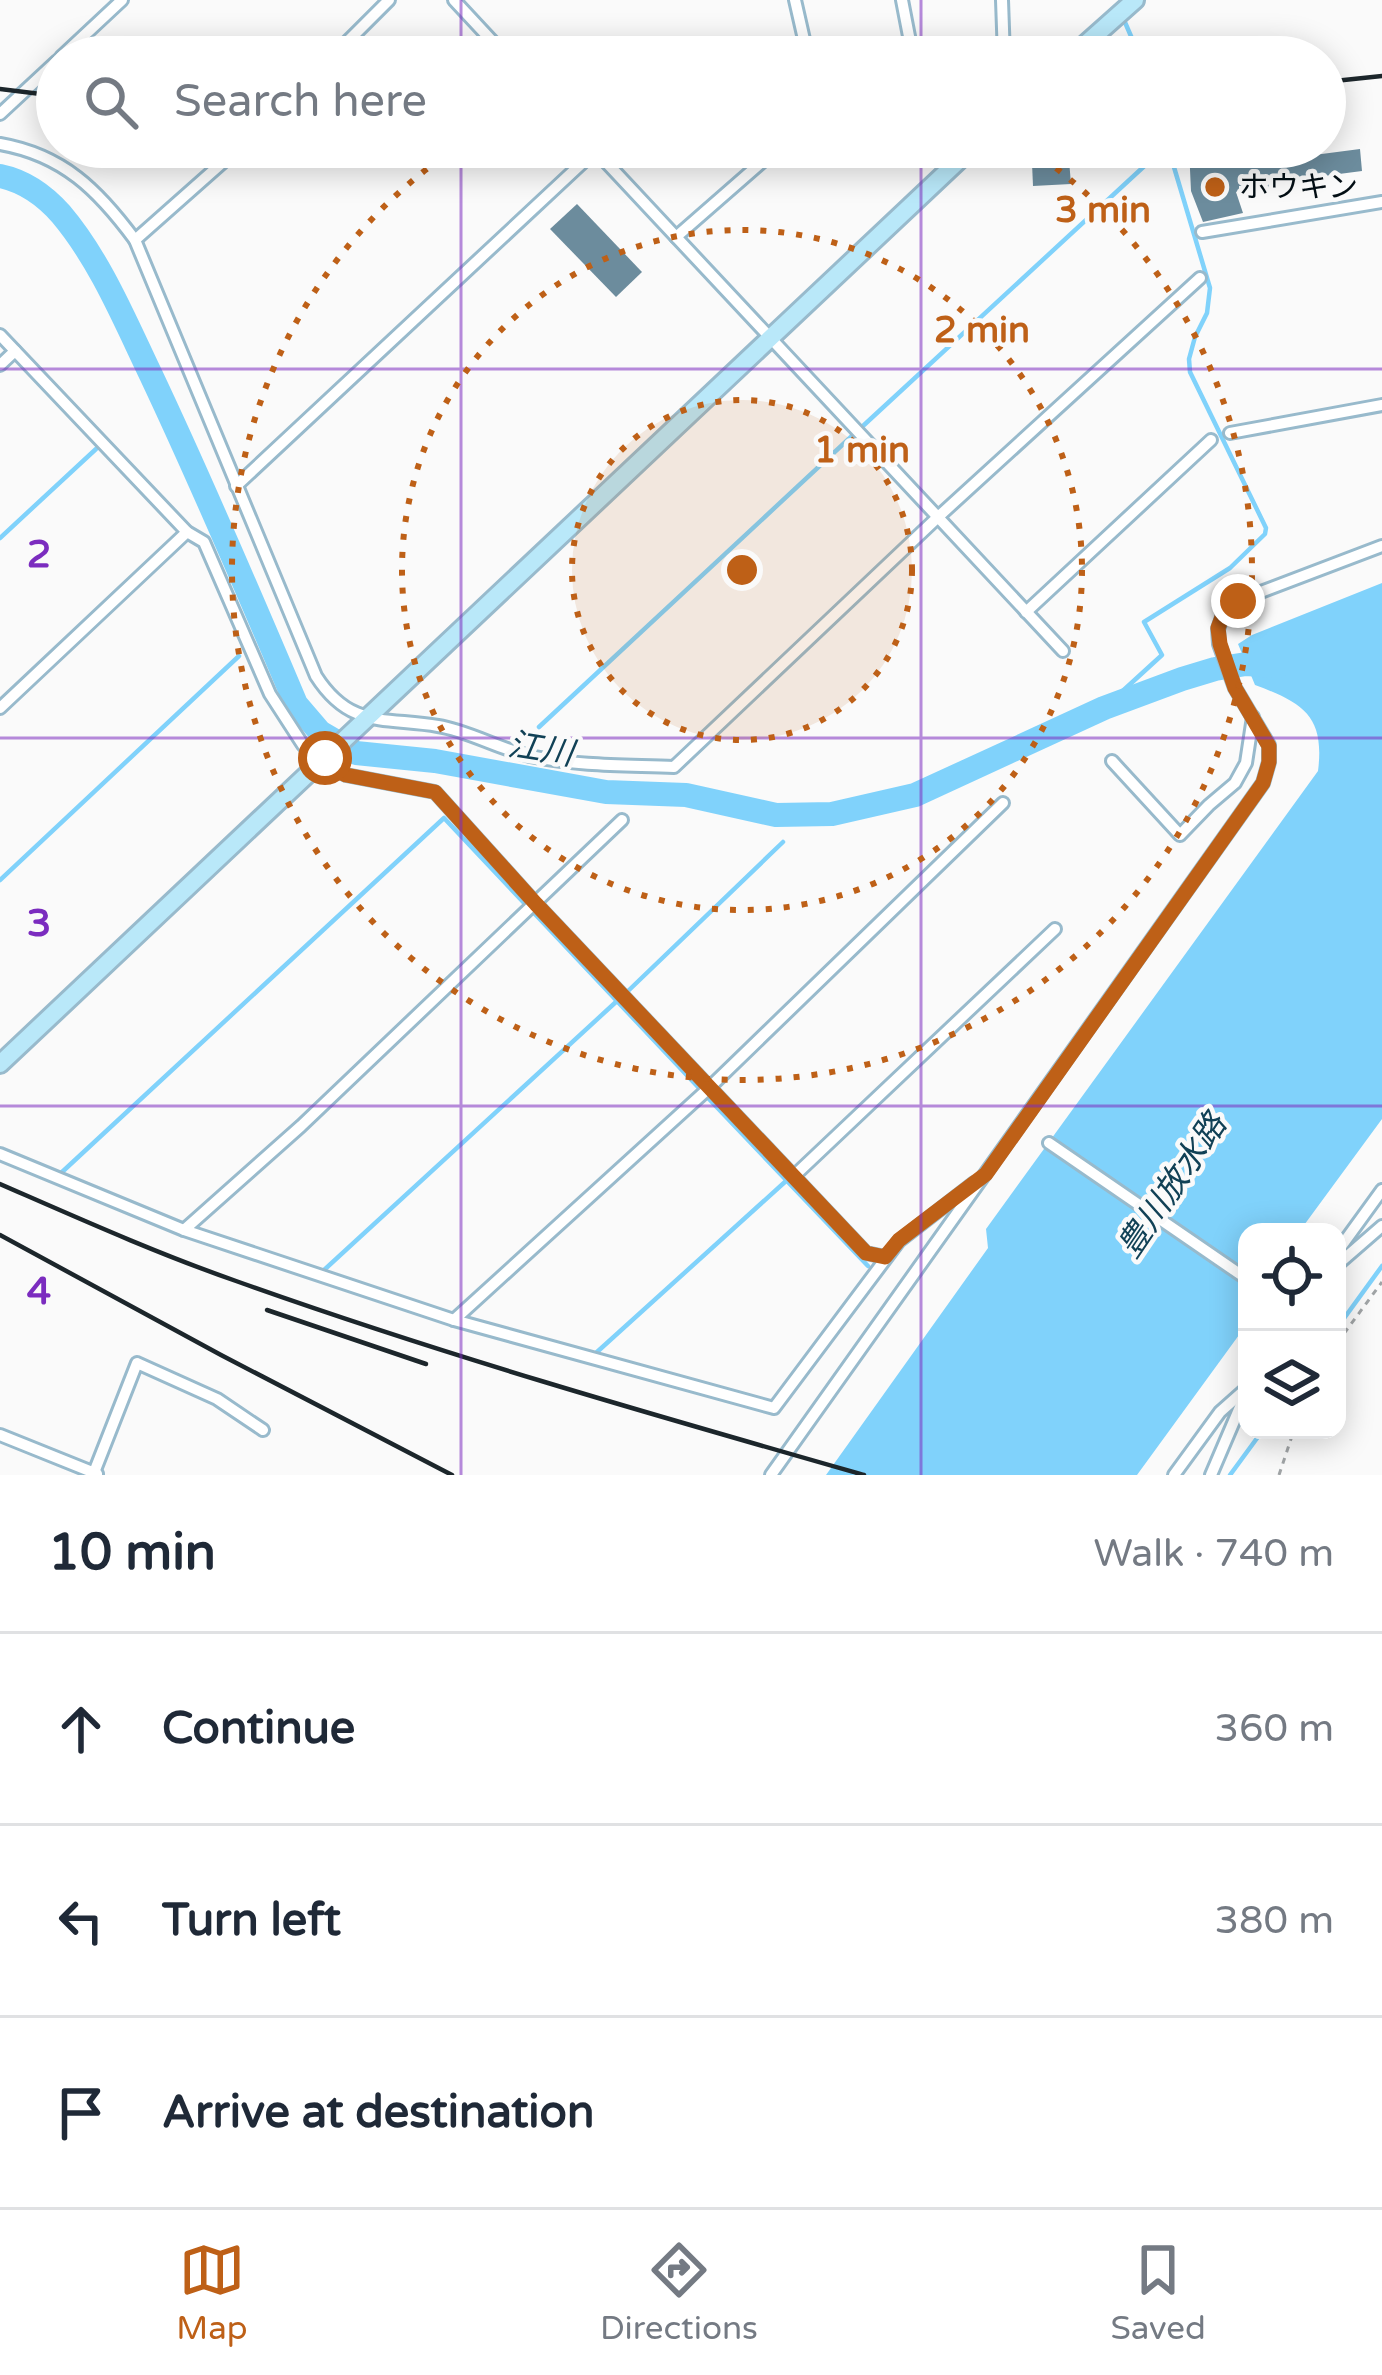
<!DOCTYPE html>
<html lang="en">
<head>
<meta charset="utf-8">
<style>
  :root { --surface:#fff; --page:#f2f2f3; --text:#1f2937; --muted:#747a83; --line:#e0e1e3; --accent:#be6017 }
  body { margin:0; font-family:"Varela Round","Noto Sans JP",sans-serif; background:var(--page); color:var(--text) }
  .controls { position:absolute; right:36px; bottom:36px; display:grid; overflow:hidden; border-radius:24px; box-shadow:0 6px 30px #0003 }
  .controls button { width:108px; height:108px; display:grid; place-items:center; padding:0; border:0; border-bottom:3px solid var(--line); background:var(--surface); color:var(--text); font:60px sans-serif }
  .stop { position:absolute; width:36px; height:36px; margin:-27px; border:9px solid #be6017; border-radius:50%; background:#fff }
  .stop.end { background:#be6017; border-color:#fff; box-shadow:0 3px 12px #0008 }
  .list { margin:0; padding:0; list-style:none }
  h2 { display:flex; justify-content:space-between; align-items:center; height:156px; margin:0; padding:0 48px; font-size:51px }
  h2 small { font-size:39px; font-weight:400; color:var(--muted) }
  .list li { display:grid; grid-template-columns:78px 1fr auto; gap:36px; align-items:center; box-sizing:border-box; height:192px; padding:0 48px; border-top:3px solid var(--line) }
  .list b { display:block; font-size:45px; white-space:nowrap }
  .list em { font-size:39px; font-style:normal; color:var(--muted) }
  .icon { flex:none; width:66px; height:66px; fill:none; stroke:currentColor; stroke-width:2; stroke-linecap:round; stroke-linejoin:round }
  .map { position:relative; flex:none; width:1382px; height:1475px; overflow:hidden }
  .search { position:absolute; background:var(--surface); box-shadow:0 6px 30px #0003; left:36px; right:36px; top:36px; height:132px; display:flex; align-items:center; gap:30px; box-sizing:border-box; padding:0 42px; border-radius:66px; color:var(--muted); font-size:45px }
  .sheet { height:732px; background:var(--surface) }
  nav { display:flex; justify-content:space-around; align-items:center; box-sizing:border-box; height:168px; border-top:3px solid var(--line); background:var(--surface); font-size:33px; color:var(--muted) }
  nav a { display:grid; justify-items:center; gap:6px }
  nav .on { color:var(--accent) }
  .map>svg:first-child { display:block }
  .water { fill:#80d2fb }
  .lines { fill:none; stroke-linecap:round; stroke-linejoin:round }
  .stream { stroke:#80d2fb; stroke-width:4.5 }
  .river { stroke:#80d2fb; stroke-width:24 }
  .building { fill:#6c8c9d }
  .street-casing { stroke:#98bacc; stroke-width:16 }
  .secondary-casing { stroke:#98bacc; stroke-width:22 }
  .path { stroke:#a0a4a6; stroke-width:3; stroke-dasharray:6 6; stroke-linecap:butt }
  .street { stroke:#fff; stroke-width:10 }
  .secondary { stroke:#b9e8f9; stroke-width:16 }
  .rail { stroke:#1c262b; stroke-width:4.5 }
  .route { stroke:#be6017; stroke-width:15 }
  .grid { fill:none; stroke:#7b2cbf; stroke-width:3; stroke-opacity:0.55 }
  .ring { fill:none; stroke:#be6017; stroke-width:6; stroke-dasharray:6 12 }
  .poi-dot { fill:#be6017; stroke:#fafafa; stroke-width:4.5 }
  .labels { text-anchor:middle; stroke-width:9; stroke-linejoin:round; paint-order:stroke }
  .poi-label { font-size:30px; fill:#030e14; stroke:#fafafa; text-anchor:start }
  .water-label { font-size:33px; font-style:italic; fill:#114156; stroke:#fafafa }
  .grid-label { font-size:39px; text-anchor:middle; font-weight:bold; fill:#7b2cbf; stroke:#fafafa; stroke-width:9; stroke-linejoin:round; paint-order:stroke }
  .centre { fill:#be6017; stroke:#fafafa; stroke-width:6 }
  .ring-label { font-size:36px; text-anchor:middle; font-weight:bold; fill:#be6017; stroke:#fafafa; stroke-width:9; stroke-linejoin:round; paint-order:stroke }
</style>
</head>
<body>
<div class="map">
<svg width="1382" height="1475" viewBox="0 0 1382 1475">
  <rect width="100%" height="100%" fill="#fafafa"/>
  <path class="water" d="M1382,583V1119L1299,1232H1247V1324L1137,1475H826L988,1248L986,1229L1318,771C1325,716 1303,703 1255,685L1238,644L1252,635Z"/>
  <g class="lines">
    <g class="stream">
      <polyline points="1124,20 1140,57"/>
      <polyline points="864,425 1165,147"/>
      <polyline points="0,538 96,449"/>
      <polyline points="1104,708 1162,655 1144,622 1230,568 1265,534 1266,528 1190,372 1189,359 1195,337 1207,313 1210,288 1168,147"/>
      <polyline points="539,727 854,434"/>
      <polyline points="0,880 239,656"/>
      <polyline points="534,913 698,1087"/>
      <polyline points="627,992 783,842"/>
      <polyline points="709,1099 868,1266"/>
      <polyline points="61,1173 444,818 526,905"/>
      <polyline points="323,1271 617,1001"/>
      <polyline points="1337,1328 1382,1266"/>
      <polyline points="597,1352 786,1181"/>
      <polyline points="1230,1475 1263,1430"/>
    </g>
    <path class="river" d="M0,176C24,181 45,196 61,214C100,260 125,321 151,375C202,483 249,593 296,704L320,732L356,753L435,761L606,792L686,795L776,815L832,814L915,795L1104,708L1182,679L1215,669L1246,664L1278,666"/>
  </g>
  <g class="building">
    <polygon points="1313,147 1314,155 1360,149 1362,171 1316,177 1316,181 1274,183 1275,189 1262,190 1261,184 1239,186 1239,191 1236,192 1243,213 1203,222 1191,191 1189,148"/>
    <polygon points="1069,160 1071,184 1033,186 1032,163"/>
    <polygon points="577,204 642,272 616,297 550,229"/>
  </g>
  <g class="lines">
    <defs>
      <g id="street">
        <polyline points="454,0 507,57"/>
        <polyline points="795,0 808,57"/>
        <polyline points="902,0 913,57"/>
        <polyline points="1002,0 1004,57"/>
        <polyline points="61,57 122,0"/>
        <polyline points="332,57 389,0"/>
        <polyline points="0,114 57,61"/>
        <path d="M0,144C63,155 98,190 135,240L316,676C350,729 385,717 438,726C470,731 502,751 535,757C580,766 628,765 674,767L938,517L1200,278"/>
        <polyline points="592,147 1063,651"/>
        <polyline points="1202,232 1382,202"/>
        <polyline points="676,237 779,147"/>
        <polyline points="135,240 240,147"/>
        <polyline points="0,335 187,532 204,542 270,694 303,745 321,762 346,775 435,792 536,904 866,1253 885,1257"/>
        <polyline points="0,365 15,351"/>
        <polyline points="1230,433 1382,405"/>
        <polyline points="236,486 595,151"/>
        <polyline points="1026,612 1211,440"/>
        <polyline points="0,708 187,532"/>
        <polyline points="1112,761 1180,835 1209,805 1235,783 1246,763 1253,717"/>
        <polyline points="1049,1143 1247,1279"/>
        <polyline points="0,1154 184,1230 454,1320 774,1408 899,1241 974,1183"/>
        <polyline points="794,1176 1055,929"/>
        <polyline points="184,1230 301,1126 622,820"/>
        <polyline points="1337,1252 1382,1190"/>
        <polyline points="1337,1265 1382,1226"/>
        <polyline points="454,1320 709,1088 1003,803"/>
        <polyline points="0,1435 97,1474"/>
        <polyline points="93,1475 137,1363 217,1399 263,1430"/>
        <polyline points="771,1475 1263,783 1269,762 1269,745 1235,688 1219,644 1218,629 1224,612 1237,601 1382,546"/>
        <polyline points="1174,1475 1220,1412 1247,1388"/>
        <polyline points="1211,1475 1246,1393"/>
      </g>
      <g id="secondary">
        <polyline points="1071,57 1135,0"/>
        <polyline points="0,1064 973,147"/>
      </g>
    </defs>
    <use href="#street" class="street-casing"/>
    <use href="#secondary" class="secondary-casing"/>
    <g class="path">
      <polyline points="1337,1343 1382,1282"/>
      <polyline points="1279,1475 1294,1430"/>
    </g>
    <use href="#street" class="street"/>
    <use href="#secondary" class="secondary"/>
    <g class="rail">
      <polyline points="1325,82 1382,76"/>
      <polyline points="0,89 57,96"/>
      <path d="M0,1184C78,1218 156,1253 236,1281C443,1355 654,1415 864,1475"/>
      <polyline points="0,1235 221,1355 452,1475"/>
      <polyline points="267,1310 426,1364"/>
    </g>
  </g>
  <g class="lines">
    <polyline class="route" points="325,758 321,762 346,775 435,792 536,904 866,1253 885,1257 899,1240 986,1174 1263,783 1269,762 1269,746 1235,688 1220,644 1218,628 1224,612 1238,601"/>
  </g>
  <path class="grid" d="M461,0V57M921,0V57M461,147V1475M921,147V1475M0,369H1382M0,738H1382M0,1106H1382"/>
  <circle cx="742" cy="570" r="170" fill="#be6017" fill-opacity=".12"/>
  <g class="ring">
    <circle cx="742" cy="570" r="170"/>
    <circle cx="742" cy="570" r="340"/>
    <path d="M1027 147A510 510 0 1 1 457 147"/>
  </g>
  <circle class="poi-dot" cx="1215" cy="187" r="12"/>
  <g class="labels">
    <g class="poi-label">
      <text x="1239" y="197">ホウキン</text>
    </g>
    <g class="water-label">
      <text transform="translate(541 748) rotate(9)" y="12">江川</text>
      <text transform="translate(1171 1185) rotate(-56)" y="12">豊川放水路</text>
    </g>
  </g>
  <g class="grid-label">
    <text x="39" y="567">2</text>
    <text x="39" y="936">3</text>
    <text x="39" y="1304">4</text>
  </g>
  <circle cx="742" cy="570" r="18" class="centre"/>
  <g class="ring-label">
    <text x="1103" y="222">3 min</text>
    <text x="982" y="342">2 min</text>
    <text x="862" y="462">1 min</text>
  </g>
</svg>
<div class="controls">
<button><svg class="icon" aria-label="locate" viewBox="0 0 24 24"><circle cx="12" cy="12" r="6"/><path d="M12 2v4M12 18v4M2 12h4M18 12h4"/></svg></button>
<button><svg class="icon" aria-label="layers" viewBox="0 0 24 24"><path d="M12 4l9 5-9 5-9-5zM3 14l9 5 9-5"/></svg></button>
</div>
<div class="stop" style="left:325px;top:758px"></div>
<div class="stop end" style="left:1238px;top:601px"></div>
<div class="search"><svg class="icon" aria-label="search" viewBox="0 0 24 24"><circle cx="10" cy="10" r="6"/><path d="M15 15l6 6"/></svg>Search here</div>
</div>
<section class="sheet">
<h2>10 min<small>Walk · 740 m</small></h2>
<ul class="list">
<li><svg class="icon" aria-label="ahead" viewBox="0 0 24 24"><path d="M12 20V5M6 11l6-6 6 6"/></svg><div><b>Continue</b></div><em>360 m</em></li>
<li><svg class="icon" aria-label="left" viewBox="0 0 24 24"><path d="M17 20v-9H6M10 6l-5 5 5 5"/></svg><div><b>Turn left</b></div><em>380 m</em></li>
<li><svg class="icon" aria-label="arrive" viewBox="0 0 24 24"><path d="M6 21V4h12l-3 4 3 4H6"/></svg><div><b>Arrive at destination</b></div></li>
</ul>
</section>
<nav>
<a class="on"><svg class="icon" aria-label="map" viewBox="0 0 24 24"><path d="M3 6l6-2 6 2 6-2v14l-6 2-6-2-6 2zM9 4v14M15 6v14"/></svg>Map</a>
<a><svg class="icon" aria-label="directions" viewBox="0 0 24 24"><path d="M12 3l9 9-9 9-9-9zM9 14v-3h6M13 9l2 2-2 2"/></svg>Directions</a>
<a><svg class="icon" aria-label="saved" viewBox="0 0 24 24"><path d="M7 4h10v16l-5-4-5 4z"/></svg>Saved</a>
</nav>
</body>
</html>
